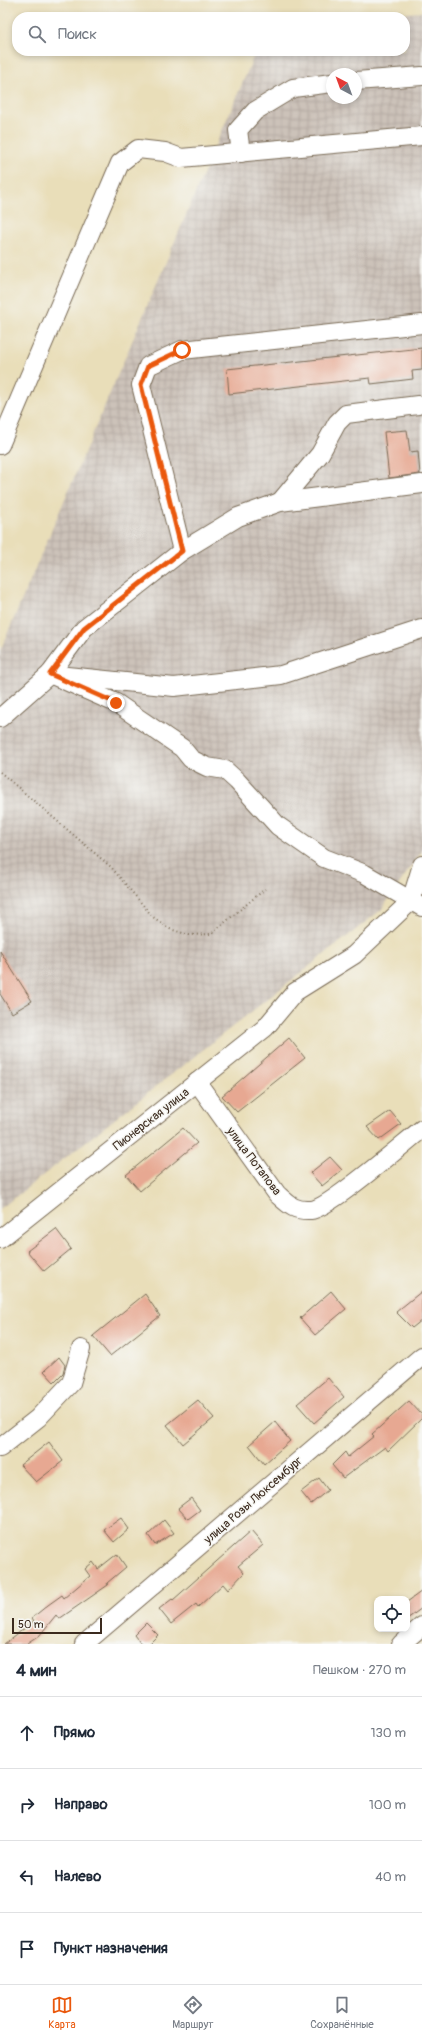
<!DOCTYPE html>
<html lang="ru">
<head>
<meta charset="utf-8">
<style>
  :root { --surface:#fff; --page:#f2f2f3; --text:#1f2937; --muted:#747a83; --line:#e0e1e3; --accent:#ea580c }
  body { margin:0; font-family:Pangolin,sans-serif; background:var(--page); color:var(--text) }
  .controls { position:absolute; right:12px; bottom:12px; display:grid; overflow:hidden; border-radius:8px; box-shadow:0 2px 6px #0003 }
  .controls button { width:36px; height:36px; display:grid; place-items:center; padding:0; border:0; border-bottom:1px solid var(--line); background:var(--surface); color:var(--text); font:20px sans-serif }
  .compass { position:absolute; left:326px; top:68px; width:36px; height:36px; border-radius:50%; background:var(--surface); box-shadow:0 2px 6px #0003; rotate:319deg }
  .scale { position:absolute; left:12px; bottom:10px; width:90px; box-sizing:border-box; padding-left:4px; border:2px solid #3b2a1e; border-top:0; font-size:11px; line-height:14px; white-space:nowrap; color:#3b2a1e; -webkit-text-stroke:3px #f6f6f2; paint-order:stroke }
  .stop { position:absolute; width:12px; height:12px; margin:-9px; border:3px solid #ea580c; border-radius:50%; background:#fff }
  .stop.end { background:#ea580c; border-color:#fff; box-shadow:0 1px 4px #0008 }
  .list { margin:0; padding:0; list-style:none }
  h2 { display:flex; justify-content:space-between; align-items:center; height:52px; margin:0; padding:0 16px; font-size:17px }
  h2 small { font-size:13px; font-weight:400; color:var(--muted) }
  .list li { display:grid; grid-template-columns:26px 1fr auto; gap:12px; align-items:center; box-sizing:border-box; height:72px; padding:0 16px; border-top:1px solid var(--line) }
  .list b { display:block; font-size:15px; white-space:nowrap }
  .list em { font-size:13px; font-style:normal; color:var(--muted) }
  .icon { flex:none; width:22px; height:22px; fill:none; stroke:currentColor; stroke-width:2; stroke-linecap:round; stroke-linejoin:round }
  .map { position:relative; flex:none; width:422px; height:1644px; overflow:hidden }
  .search { position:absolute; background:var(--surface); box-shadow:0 2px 6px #0003; left:12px; right:12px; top:12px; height:44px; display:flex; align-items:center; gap:10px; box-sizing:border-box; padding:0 14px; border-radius:16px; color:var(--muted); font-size:15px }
  .sheet { height:340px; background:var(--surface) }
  nav { display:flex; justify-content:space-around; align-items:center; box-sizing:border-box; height:56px; border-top:1px solid var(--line); background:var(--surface); font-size:11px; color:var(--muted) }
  nav a { display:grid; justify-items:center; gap:2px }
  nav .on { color:var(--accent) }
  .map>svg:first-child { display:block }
  .industrial { fill:url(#industrial-grid); fill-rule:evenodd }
  .building { fill:#e7a892 }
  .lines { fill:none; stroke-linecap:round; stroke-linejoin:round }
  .minor-casing { stroke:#786954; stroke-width:20 }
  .path { stroke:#786954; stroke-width:2; stroke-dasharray:1 3; stroke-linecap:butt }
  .minor { stroke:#fff; stroke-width:18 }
  .route { stroke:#ea580c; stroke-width:5 }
  .labels { text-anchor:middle; stroke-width:3; stroke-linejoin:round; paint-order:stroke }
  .street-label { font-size:12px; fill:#3b2a1e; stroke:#f6f6f2 }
</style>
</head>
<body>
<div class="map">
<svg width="422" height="1644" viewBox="0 0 422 1644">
  <defs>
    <pattern id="industrial-grid" width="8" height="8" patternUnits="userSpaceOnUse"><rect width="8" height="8" fill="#ccc2b9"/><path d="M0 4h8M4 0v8" fill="none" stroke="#b0a79f"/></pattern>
  </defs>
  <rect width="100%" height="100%" fill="#f6f6f2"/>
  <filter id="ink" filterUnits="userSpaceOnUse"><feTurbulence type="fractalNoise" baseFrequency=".025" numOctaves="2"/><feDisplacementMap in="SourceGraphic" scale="8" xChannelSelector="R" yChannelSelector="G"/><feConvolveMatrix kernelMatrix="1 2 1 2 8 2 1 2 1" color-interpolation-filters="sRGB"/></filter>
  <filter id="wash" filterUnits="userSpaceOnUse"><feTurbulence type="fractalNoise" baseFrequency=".012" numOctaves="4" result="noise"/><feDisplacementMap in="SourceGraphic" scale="16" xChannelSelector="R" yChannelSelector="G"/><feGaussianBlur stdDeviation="0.9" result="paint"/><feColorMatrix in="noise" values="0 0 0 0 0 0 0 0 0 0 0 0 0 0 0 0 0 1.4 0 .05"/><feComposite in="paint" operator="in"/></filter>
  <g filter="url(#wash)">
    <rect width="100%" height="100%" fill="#e9deb9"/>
    <path class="industrial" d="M422,12V851L381,910L0,1209V651L256,51H405V17H359ZM332,74H356V98H332Z"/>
    <g id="blocks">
      <g class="building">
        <polygon points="422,348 422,370 412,371 413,379 371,384 370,378 229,394 227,369"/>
        <polygon points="407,430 410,452 418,451 420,474 389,478 384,432"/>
        <polygon points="0,951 32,1001 12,1013 0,994"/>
        <polygon points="289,1038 305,1058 237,1112 222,1096"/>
        <polygon points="390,1111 401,1124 379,1140 367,1127"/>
        <polygon points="183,1128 197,1143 140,1191 126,1175"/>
        <polygon points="330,1157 342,1170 322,1186 310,1173"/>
        <polygon points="56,1229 71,1249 44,1271 27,1251"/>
        <polygon points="331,1291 346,1309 315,1335 300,1318"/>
        <polygon points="422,1291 422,1320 412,1328 396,1312"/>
        <polygon points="145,1294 160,1316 110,1356 93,1336"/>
        <polygon points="59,1357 65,1365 63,1373 54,1382 44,1371"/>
        <polygon points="328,1378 344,1397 314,1423 297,1404"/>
        <polygon points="198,1400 214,1418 183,1444 167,1425"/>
        <polygon points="409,1401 422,1415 422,1418 388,1451 385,1447 343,1478 332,1465 345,1452 348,1457 374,1436 372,1434"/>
        <polygon points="275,1422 290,1441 264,1464 249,1445"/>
        <polygon points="49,1442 63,1461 36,1482 20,1465"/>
        <polygon points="319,1478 328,1490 311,1504 301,1492"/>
        <polygon points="191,1498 200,1510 188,1519 178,1508"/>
        <polygon points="121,1518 129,1529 114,1542 104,1530"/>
        <polygon points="164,1520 174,1533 155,1545 148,1535"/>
        <polygon points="251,1531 263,1545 238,1566 244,1573 228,1590 223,1584 198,1607 196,1604 171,1624 159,1609 172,1599 173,1600"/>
        <polygon points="117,1554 126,1567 107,1583 108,1585 59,1619 56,1615 39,1636 27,1644 4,1644 34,1621 32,1618 48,1605 62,1595 64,1598 90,1576 85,1569 93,1562 98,1569"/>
        <polygon points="422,1591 422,1608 407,1619 407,1602"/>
        <polygon points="146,1623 158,1635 149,1644 141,1644 134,1635"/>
      </g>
    </g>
  </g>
  <g filter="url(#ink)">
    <use href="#blocks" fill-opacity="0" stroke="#786954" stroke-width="1"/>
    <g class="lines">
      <defs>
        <g id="minor">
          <polyline points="356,81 422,76"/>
          <polyline points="241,153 238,130 255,111 293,88 332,83"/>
          <polyline points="0,445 120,163 138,149 165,152 181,158 422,136"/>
          <polyline points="280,502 320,454 337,423 346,414 418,405"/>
          <polyline points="182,551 141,385 148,366 182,350 422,324"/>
          <polyline points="50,674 116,703 182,748 191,759 207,767 225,770 237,781 278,826 324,858 365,874 422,907"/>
          <polyline points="67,676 174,687 281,675 422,629"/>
          <polyline points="0,718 50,674 84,628 182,551 238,517 280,502 422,484"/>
          <path d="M197,1082L277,1194C289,1205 294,1211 311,1210C328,1209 404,1143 422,1129"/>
          <polyline points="0,1239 265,1028 295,992 354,955 411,901 422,865"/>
          <polyline points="0,1448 38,1418 71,1383 81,1349"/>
          <polyline points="84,1644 422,1356"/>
          <polyline points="401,1644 422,1626"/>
        </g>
      </defs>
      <use href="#minor" class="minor-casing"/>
      <polyline class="path" points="0,772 111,867 153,917 170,929 189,935 211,934 265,889"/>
      <use href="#minor" class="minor"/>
    </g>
  </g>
  <g class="lines" filter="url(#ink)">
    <polyline class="route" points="116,703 50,674 84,628 182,551 141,385 148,366 182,350"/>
  </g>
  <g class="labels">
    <g class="street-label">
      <text transform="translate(151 1119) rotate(-38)" y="4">Пионерская улица</text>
      <text transform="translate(254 1161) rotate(53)" y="4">улица Потапова</text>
      <text transform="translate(253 1500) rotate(-41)" y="4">улица Розы Люксембург</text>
    </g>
  </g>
</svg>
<div class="controls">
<button><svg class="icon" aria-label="locate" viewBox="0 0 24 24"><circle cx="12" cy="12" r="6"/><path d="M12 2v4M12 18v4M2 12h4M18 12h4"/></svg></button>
</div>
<svg class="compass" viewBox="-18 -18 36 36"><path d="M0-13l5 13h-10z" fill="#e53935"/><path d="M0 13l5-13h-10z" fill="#747a83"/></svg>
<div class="scale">50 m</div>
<div class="stop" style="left:182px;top:350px"></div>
<div class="stop end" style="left:116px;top:703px"></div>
<div class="search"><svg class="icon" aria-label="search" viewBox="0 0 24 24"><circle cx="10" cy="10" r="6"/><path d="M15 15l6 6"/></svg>Поиск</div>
</div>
<section class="sheet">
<h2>4 мин<small>Пешком · 270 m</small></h2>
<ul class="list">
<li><svg class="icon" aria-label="ahead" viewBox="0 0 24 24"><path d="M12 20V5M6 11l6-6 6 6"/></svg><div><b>Прямо</b></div><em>130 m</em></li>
<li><svg class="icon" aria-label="right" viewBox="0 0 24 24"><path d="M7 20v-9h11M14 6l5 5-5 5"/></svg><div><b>Направо</b></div><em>100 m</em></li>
<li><svg class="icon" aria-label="left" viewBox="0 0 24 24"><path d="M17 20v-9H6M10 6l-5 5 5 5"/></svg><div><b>Налево</b></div><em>40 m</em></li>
<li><svg class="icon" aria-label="arrive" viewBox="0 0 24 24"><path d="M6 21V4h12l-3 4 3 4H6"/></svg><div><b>Пункт назначения</b></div></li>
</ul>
</section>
<nav>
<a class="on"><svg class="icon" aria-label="map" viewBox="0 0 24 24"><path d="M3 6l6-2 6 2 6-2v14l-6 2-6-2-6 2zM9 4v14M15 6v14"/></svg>Карта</a>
<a><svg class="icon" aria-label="directions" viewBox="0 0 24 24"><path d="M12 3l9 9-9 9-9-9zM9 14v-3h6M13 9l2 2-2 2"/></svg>Маршрут</a>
<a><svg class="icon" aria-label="saved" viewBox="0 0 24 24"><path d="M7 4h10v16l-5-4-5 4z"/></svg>Сохранённые</a>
</nav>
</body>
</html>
